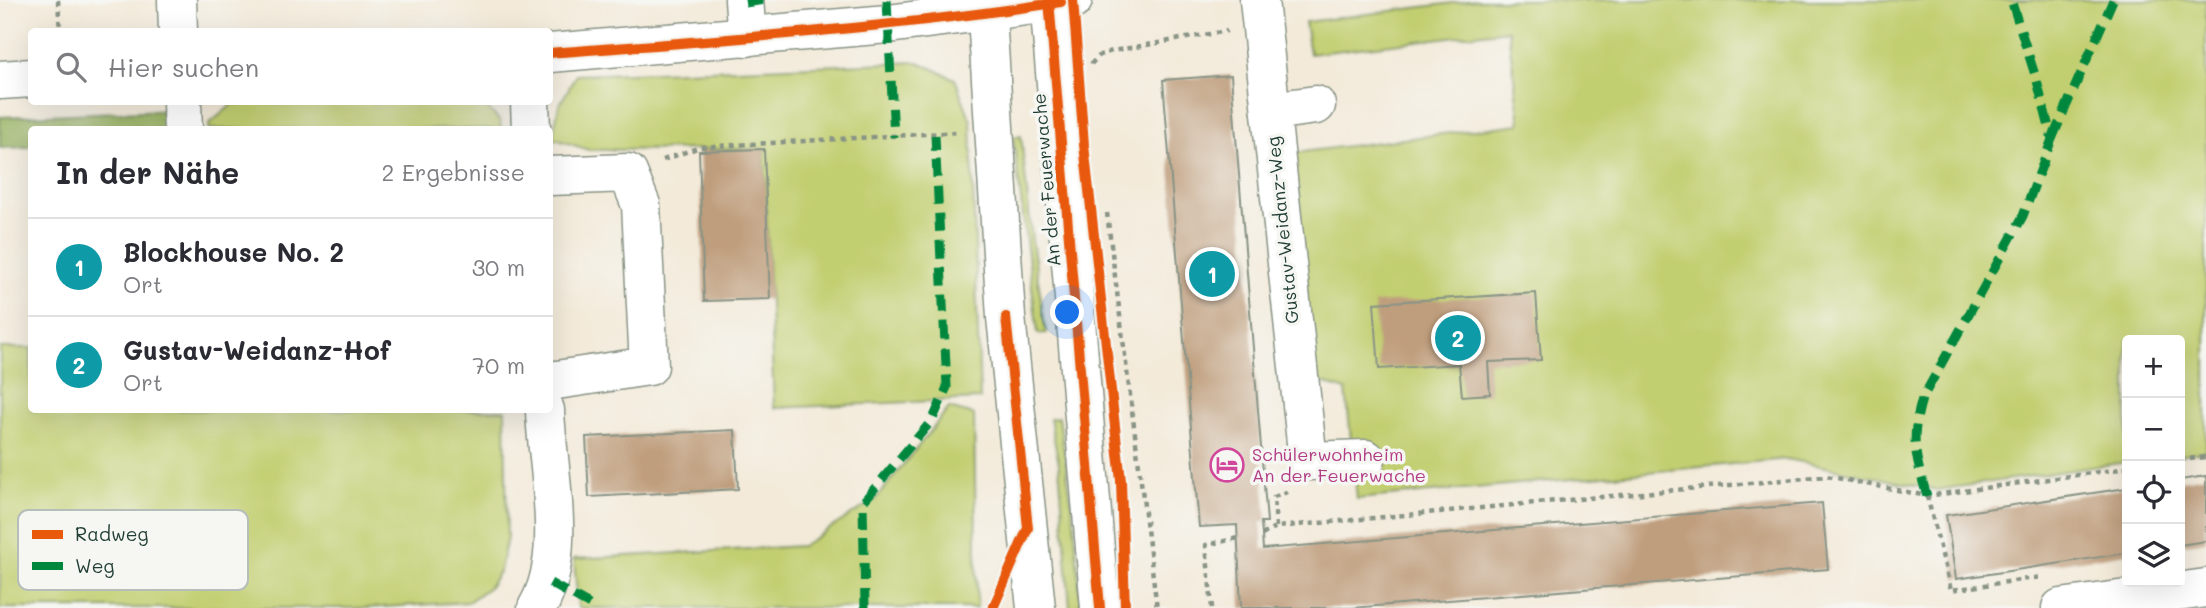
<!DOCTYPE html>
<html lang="de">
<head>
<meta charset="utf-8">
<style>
  :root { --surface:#fff; --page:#f7f7f7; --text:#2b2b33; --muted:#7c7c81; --line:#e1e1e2; --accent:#7c3aed }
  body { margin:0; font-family:Mali,sans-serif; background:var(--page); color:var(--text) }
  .controls { position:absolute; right:21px; bottom:21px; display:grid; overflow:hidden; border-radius:7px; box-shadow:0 7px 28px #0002 }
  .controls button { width:63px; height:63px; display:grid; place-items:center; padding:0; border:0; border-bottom:2px solid var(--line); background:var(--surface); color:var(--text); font:35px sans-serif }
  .you { position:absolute; left:1068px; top:313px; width:24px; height:24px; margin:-18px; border:5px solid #fff; border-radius:50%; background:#1a73e8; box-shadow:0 0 0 10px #1a73e833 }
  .badge { display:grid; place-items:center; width:46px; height:46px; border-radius:50%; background:var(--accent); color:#fff; font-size:23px; font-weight:700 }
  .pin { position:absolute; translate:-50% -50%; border:4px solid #fff; box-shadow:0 2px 7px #0006 }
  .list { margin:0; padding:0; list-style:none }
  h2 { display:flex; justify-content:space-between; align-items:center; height:91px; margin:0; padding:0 28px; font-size:30px }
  h2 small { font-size:23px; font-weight:400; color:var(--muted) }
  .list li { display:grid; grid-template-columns:46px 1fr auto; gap:21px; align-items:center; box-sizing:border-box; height:98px; padding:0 28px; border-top:2px solid var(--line) }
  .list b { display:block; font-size:26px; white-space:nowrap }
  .list p { margin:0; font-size:23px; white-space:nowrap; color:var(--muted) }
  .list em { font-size:23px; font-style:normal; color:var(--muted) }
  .icon { flex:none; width:38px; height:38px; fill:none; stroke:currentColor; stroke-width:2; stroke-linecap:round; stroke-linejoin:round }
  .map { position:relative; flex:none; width:2206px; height:608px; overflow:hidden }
  .search { position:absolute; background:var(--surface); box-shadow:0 7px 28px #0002; left:28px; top:28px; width:525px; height:77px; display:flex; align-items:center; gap:18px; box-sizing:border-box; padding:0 24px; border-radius:7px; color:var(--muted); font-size:26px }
  .panel { position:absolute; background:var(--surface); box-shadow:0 7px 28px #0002; left:28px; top:126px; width:525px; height:287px; border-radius:7px }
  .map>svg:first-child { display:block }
  .green { fill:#c2cf71; stroke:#708652; stroke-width:2 }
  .forest { fill:#99b263; stroke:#5c784c; stroke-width:2 }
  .building { fill:#bf9e7d }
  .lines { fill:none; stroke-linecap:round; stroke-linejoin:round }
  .minor-casing { stroke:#899486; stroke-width:41 }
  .path { stroke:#899486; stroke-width:4.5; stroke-dasharray:5 5; stroke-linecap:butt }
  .minor { stroke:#fff; stroke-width:38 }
  .quiet { stroke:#00873e; stroke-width:9; stroke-dasharray:18 9; stroke-linecap:butt }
  .cycleway-casing { stroke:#f6f6f2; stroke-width:15 }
  .cycleway { stroke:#e8590c; stroke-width:10 }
  .labels { text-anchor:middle; stroke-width:7; stroke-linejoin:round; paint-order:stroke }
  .street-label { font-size:18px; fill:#1f3d34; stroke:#f6f6f2 }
  .hotel-label { font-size:18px; fill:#b23c85; stroke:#f6f6f2; text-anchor:start }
  .key { fill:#f6f6f2; stroke:#b6beb9; stroke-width:2 }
  .key-label { font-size:19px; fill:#1f3d34 }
</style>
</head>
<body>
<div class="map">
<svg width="2206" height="608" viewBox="0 0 2206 608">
  <rect width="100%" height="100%" fill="#f6f6f2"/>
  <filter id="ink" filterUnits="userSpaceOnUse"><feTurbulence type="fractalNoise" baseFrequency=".0143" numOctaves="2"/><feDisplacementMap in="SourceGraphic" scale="14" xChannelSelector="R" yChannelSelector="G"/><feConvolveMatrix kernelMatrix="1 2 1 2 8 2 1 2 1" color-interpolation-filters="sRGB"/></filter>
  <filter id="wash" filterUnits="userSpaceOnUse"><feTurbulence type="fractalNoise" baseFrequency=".00686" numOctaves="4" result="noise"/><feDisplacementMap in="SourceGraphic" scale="28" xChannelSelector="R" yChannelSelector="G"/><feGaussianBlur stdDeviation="1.57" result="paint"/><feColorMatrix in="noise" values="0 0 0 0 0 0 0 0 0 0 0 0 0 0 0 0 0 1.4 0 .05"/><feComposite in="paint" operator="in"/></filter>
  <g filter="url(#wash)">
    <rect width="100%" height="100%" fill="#f3ead9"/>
    <g class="green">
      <polygon points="1476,0 2206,0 2206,451 2180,455 2180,340 2127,340 2127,462 1937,490 1787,459 1357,499 1346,390 1309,378 1286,154 1520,124 1508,30 1310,54 1305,22"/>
      <polygon points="918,62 955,79 971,121 980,399 774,408 764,149 589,150 552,138 559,106 576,75"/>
      <polygon points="298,102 481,102 500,121 501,129 209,129 209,124 233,104"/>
      <polygon points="1021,136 1032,241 1046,333 1038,334 1013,137"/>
      <polygon points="0,348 31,348 32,410 505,410 507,538 500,570 489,587 468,602 366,608 0,608"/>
      <polygon points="949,408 974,415 977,608 578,608 574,559 802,546 875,500"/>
      <polygon points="1059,417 1074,520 1081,608 1070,608 1059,464 1050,419"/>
    </g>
    <polygon class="forest" points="166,110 167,129 32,130 31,147 0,148 0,117"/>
    <g id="blocks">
      <g class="building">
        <polygon points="1231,75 1267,522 1261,522 1263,549 1822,503 1828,569 1352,608 1241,608 1237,525 1199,527 1163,80"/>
        <polygon points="764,149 770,299 704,301 699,151"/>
        <polygon points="1536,293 1541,360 1488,362 1490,394 1462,396 1459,364 1379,369 1374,303"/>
        <polygon points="735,430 738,489 589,497 586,437"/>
        <polygon points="2206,476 2206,541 2180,545 2180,480"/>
        <polygon points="2127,488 2127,553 1956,579 1946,515"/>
      </g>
    </g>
  </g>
  <g filter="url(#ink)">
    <use href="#blocks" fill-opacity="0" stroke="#899486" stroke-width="2"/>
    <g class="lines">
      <defs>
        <g id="minor">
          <polyline points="177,0 178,32"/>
          <polyline points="744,0 747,37"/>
          <polyline points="986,0 1006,317 1036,608"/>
          <polyline points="1049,0 1100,608"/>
          <polyline points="1259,0 1308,461 1366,459"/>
          <polyline points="550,53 888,24 1073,0"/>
          <polyline points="0,80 32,78"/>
          <polyline points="182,102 183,130"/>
          <polyline points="530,102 531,130"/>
          <polyline points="1271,111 1316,105"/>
          <polyline points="550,176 628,173 641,205 649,366 550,381"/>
          <path d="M537,608C569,555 547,470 545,410"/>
          <polyline points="2061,608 2206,588"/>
        </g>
      </defs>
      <use href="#minor" class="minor-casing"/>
      <g class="path">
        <polyline points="58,0 60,32"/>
        <polyline points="1091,64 1100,55 1112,51 1227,31"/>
        <polyline points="663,160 700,147 960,132"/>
        <polyline points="1107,213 1157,608"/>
        <polyline points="2180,460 2206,457"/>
        <polyline points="1927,496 1951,590 2041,577"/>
        <polyline points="1276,527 1274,497 1287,492"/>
        <polyline points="1262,535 1276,527 1827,476 1927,496 2127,468"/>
        <polyline points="1212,608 1206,545 1238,538"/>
      </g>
      <use href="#minor" class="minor"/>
      <g class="quiet">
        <polyline points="887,0 894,137"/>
        <polyline points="745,3 765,0"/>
        <polyline points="2052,139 2113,0"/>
        <path d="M1927,496C1915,456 1910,439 1922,399L2023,216L2052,139L2037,81L2011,0"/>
        <polyline points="550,583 595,608"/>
        <polyline points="865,608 863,502 933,419 947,387 935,135"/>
      </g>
      <defs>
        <g id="cycleway">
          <polyline points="1049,0 1100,608"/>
          <polyline points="1073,0 1084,145 1121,481 1125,608"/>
          <path d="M550,53C720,40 892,28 1061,2"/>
          <polyline points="993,608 1028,528 1006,317"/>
        </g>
      </defs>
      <use href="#cycleway" class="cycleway-casing"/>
      <use href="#cycleway" class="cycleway"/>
    </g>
  </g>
  <defs>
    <symbol id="hotel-ring" viewBox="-11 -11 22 22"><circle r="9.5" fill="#f6f6f2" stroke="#d1479c" stroke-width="1.5"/><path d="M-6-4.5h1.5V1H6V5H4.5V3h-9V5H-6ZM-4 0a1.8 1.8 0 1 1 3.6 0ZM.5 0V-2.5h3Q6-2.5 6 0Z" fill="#d1479c"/></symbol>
  </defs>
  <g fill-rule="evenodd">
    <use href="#hotel-ring" x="1208" y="446" width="38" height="38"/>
  </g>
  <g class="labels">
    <g class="street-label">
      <text transform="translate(1047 180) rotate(-95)" y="6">An der Feuerwache</text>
      <text transform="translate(1283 230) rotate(-96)" y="6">Gustav-Weidanz-Weg</text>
    </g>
    <g class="hotel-label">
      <text x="1252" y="461">Schülerwohnheim<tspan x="1252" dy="21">An der Feuerwache</tspan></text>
    </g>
  </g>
  <rect x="18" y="510" width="230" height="80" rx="10" class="key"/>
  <rect x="32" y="530" width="31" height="9" fill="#e8590c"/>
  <rect x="32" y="562" width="31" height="8" fill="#00873e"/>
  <g class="key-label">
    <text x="75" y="541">Radweg</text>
    <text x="75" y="573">Weg</text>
  </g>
</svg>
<div class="controls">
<button>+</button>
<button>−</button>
<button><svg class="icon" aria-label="locate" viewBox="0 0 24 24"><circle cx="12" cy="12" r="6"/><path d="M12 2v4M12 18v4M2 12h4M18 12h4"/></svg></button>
<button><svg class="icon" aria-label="layers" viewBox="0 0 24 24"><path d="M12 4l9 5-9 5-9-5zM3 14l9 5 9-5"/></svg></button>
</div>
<div class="you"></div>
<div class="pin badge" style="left:1212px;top:274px;background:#0f9aa8">1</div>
<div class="pin badge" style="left:1458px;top:338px;background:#0f9aa8">2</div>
<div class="search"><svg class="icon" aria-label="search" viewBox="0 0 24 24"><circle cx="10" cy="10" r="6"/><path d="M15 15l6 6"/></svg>Hier suchen</div>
<section class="panel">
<h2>In der Nähe<small>2 Ergebnisse</small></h2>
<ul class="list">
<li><span class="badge" style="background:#0f9aa8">1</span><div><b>Blockhouse No. 2</b><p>Ort</p></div><em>30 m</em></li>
<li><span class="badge" style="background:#0f9aa8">2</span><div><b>Gustav-Weidanz-Hof</b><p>Ort</p></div><em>70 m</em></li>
</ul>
</section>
</div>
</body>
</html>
